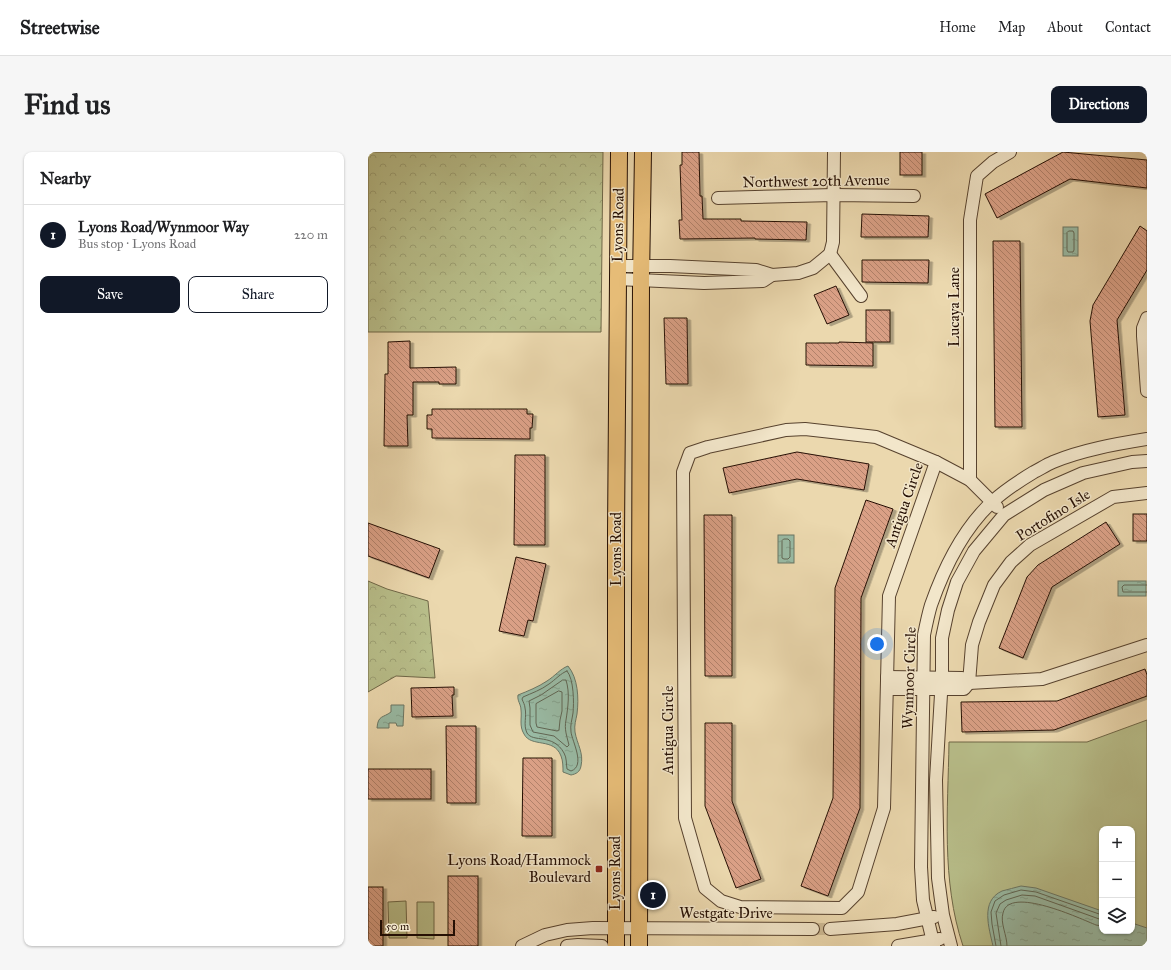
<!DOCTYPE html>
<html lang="en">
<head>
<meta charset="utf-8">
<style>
  :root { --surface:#fff; --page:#f6f6f6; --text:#202124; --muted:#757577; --line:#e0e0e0; --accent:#111827 }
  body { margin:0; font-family:"IM FELL Great Primer",serif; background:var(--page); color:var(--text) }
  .controls { position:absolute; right:12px; bottom:12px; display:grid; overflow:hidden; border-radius:8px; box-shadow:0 1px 3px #0004 }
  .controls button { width:36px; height:36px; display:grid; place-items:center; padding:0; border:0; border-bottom:1px solid var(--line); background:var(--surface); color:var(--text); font:20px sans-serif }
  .scale { position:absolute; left:12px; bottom:10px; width:75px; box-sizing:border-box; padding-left:4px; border:2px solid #261004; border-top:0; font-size:11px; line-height:14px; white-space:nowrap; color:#261004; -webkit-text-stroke:3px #f2e6ca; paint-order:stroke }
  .you { position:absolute; left:509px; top:492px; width:14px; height:14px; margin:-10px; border:3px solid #fff; border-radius:50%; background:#1a73e8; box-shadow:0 0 0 6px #1a73e833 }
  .badge { display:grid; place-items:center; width:26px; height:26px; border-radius:50%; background:var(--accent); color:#fff; font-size:13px; font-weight:700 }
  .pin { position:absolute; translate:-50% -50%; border:2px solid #fff; box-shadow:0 1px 4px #0006 }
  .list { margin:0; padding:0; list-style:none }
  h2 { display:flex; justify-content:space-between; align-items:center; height:52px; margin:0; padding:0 16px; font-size:17px }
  h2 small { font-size:13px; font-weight:400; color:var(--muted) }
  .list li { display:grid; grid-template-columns:26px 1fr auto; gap:12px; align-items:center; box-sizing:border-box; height:60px; padding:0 16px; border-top:1px solid var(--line) }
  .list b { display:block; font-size:15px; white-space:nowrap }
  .list p { margin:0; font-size:13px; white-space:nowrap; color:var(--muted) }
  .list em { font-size:13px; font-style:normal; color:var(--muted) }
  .actions { display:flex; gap:8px; padding:12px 16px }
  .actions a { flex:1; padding:9px 0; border:1px solid var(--accent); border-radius:8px; text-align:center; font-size:14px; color:var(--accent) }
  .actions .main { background:var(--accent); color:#fff }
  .icon { flex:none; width:22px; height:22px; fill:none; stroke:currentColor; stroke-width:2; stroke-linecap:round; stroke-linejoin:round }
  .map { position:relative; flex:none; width:779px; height:794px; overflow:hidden; border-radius:8px }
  header { display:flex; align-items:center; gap:24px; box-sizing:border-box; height:56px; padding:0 20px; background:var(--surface); border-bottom:1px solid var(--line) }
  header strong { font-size:19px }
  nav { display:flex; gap:22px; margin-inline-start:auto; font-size:14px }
  .intro { display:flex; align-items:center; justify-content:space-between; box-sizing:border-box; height:96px; padding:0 24px }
  h1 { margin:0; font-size:28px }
  .button { padding:10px 18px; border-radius:8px; background:var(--accent); color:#fff; font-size:14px; font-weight:700 }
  main { display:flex; gap:24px; padding:0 24px }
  aside { flex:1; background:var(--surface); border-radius:8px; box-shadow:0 1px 3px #0004 }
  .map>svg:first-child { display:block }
  .grass { fill:#b8be8a; stroke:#6f6747; fill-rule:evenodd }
  .forest { fill:url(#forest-crowns); stroke:#6f6747 }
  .water { fill:url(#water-ripples); stroke:#6b7765 }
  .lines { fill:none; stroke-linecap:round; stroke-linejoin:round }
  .shore { stroke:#606654; stroke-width:1 }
  .building { fill:url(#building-back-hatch); stroke:#261004; filter:url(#shadow) }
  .minor-tunnel { stroke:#cdba94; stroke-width:12; stroke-dasharray:12 6; stroke-linecap:butt }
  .minor-casing { stroke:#57422e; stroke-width:14 }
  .major-casing { stroke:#261004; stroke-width:18 }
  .minor { stroke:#f2e6ca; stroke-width:12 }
  .major { stroke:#e6bc77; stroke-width:16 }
  .poi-dot { fill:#8f2418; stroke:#f2e6ca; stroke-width:1.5 }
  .labels { text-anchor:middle; stroke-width:3; stroke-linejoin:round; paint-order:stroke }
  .street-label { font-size:15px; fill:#261004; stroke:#f2e6ca }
  .poi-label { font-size:15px; fill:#261004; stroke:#f2e6ca; text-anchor:end }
</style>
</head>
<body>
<header>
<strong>Streetwise</strong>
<nav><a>Home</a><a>Map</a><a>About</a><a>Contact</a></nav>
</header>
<div class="intro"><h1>Find us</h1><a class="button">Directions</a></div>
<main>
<aside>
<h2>Nearby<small></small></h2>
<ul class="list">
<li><span class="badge">1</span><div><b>Lyons Road/Wynmoor Way</b><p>Bus stop · Lyons Road</p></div><em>220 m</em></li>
</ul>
<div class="actions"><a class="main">Save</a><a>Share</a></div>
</aside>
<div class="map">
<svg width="779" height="794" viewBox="0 0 779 794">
  <defs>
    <pattern id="forest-crowns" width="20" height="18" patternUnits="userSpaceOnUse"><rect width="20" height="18" fill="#b8be8a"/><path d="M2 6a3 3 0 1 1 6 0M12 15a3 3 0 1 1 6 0" fill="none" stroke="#9ea275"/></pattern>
    <pattern id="water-ripples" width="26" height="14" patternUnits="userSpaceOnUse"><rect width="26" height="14" fill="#99bba5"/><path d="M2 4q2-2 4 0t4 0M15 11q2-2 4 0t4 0" fill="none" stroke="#84a08c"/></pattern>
    <pattern id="building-back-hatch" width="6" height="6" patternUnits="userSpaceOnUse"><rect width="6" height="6" fill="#daa086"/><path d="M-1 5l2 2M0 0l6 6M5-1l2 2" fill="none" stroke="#b1816b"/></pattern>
    <filter id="shadow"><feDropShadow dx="3.5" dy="2" stdDeviation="0" flood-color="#0004"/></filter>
  </defs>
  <rect width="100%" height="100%" fill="#ebd8ae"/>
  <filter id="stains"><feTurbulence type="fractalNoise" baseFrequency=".005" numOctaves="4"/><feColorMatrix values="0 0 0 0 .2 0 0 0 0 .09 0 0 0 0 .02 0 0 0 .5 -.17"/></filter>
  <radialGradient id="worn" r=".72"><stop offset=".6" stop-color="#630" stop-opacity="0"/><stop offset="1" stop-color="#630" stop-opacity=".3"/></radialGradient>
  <g class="grass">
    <path d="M779,568V794H595C573,728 580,658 581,590H719ZM734,677H764V779H734Z"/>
    <polygon points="38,749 39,786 21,786 20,750"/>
    <polygon points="49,750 66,750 66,787 49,786"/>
  </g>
  <g class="forest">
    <polygon points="0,0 235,0 233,180 0,180"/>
    <polygon points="0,429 19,437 60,449 67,526 28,524 0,540"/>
  </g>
  <g class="water">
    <rect x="695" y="75" width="15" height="29"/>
    <rect x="410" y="383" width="16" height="28"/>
    <rect x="750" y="429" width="28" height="15"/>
    <path d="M200,514C210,526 211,546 209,562C208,568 206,573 207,580C209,592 216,601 213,614C212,620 208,622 203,623L195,620C195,615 195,609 193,604C186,585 163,596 156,582C151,574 154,566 153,558C153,552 149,549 150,543C160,539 170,535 179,529C187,524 192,517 200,514Z"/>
    <path d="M23,553H36L35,574H29L28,571H21V576H9C10,563 15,566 23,560Z"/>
    <path d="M653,734L668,736L734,759V779H764V771L779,776V794H625C621,776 612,749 634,739C640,737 647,736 653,734Z"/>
  </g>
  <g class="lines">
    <g class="shore">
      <polygon points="701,79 705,79 706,81 706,98 705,100 700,100 699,98 699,81"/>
      <polygon points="416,387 420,387 422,389 422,405 420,407 416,407 414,406 414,389"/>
      <polyline points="779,433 756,433 754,435 755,440 779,440"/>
      <path d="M199,519C206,527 206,551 205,561C204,568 202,573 203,580C204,589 218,614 203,619L199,617C198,612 199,606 196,601C185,581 165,591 159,581C155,573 159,564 157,556C157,553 155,550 154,547L155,545C164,541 173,538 181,532C187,528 193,521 199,519Z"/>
      <path d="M195,528H198C202,541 200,555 198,568C196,577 199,585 201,593L199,595L186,584L165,580L162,573V556L161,549L173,543Z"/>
      <polygon points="191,539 194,540 194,559 192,568 191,578 189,579 169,575 168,571 168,552"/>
      <polyline points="628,794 624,772 623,760 627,749 636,743 653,738 668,740 734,763"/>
      <polyline points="633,794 628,761 632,752 638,748 654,743 667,744 734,768"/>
      <path d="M639,794C639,783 632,771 635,761C641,733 713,767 728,773L734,774"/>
    </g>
  </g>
  <g class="building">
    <polygon points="314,0 331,0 332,44 334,44 335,67 373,67 373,69 439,70 438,88 387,87 387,86 312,87 311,68 314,68 312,13 314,13"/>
    <rect x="532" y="0" width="22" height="23"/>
    <polygon points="695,0 779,8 779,36 702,27 629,66 617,42"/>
    <polygon points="494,62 561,64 560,85 493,85"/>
    <polygon points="772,74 779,79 779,118 749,168 757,263 730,265 722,169 725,153"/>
    <polygon points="625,89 652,89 654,275 627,275"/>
    <polygon points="494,108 561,108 560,131 494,130"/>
    <polygon points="468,134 481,163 459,172 446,143"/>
    <rect x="498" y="158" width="24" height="32"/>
    <polygon points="296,166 319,166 320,232 298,232"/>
    <polygon points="42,189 42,216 88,215 88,232 71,232 71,230 45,230 45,263 39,263 40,294 16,294 17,222 20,222 20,190"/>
    <polygon points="471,190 505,191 505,214 438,213 438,191 471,191"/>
    <polygon points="64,257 159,257 159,262 165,262 164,276 162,276 162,287 64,286 64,277 59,277 59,263 64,263"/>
    <polygon points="429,300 501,312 496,338 429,327 361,341 355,316"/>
    <polygon points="147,303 177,303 177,393 146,393"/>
    <polygon points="498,348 525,357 493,446 492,656 460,744 433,734 465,646 467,436"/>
    <rect x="765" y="362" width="14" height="27"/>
    <polygon points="336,363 364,363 364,524 337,524"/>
    <polygon points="738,370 752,392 684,435 655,506 631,496 659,425 670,413"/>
    <polygon points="0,371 72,397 61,426 0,404"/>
    <polygon points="148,405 178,412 165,469 160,468 156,484 131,479"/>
    <polygon points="777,517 779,523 779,544 686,578 594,580 593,550 689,549"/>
    <polygon points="86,535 86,543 84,543 85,564 44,565 43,536"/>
    <polygon points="337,571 364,571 364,649 393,727 368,736 337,654"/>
    <polygon points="78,574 108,574 108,651 79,651"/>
    <polygon points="155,606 184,606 184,684 154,684"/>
    <rect x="0" y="617" width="63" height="30"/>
    <rect x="80" y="724" width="30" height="70"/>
    <rect x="0" y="735" width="15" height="59"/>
  </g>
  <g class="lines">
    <polyline class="minor-tunnel" points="445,777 462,777"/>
    <defs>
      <g id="minor">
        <polyline points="350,46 466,43 546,44"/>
        <polyline points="462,102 465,90 466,0"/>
        <polyline points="462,102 493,144"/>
        <polyline points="249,114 302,114 388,118 404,123 430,121 445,116 462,102"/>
        <polyline points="249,127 336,131 395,129 404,123"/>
        <polyline points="779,166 775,176 775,184 779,239"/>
        <polygon points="437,277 508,285 568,310 521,444 516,656 490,740 474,756 372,755 353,749 337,736 317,666 315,320 322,301 340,295 418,278"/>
        <polyline points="568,310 602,328 629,355"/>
        <polyline points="602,328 602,68 609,24 625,10 642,0"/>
        <polyline points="519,525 594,526 601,531 674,527 779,493"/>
        <polyline points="519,537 596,537 601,531 604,493 611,470 626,433 643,410 662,393 745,345 779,341"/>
        <polyline points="462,777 529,772 566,765"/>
        <polyline points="154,794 177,783 199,778 225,776 445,777"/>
        <polyline points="199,794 210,793 234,794"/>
        <polyline points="530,794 572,787"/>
        <path d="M566,794L555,748L553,715L556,483C558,473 560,463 563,453C576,416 595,377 624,350C637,338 651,329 666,320C672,317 678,313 685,310C714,298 748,292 779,287"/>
        <polyline points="583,794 575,763 570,726 568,628 574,525 574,486 580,458 589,430 606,399 636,363 676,338 715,321 764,310 779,309"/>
      </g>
      <g id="major">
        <polyline points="248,794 248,382 251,0"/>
        <polyline points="271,794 273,128 275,0"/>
      </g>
    </defs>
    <use href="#minor" class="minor-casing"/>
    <use href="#major" class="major-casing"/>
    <use href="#minor" class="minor"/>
    <use href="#major" class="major"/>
  </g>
  <rect class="poi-dot" x="227" y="713" width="8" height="8" rx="2"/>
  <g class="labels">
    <g class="street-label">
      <text transform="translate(448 29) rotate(-1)" y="5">Northwest 20th Avenue</text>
      <text transform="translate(250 73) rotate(-89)" y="5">Lyons Road</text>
      <text transform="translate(586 155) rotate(-90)" y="5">Lucaya Lane</text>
      <text transform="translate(536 353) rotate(-71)" y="5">Antigua Circle</text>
      <text transform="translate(685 363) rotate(-32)" y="5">Portofino Isle</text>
      <text transform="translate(248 397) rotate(-90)" y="5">Lyons Road</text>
      <text transform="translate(541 526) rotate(-88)" y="5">Wynmoor Circle</text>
      <text transform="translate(300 578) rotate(-90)" y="5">Antigua Circle</text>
      <text transform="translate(247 721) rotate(-90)" y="5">Lyons Road</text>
      <text x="358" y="766">Westgate Drive</text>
    </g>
    <g class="poi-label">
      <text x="223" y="713">Lyons Road/Hammock<tspan x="223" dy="17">Boulevard</tspan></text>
    </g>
  </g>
  <rect width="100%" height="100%" filter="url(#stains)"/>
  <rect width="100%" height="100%" fill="url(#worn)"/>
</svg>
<div class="controls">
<button>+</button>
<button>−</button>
<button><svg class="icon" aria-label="layers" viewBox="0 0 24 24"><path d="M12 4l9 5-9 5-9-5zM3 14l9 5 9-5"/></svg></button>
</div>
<div class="scale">50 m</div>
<div class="you"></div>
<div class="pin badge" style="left:285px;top:743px">1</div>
</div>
</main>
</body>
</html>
